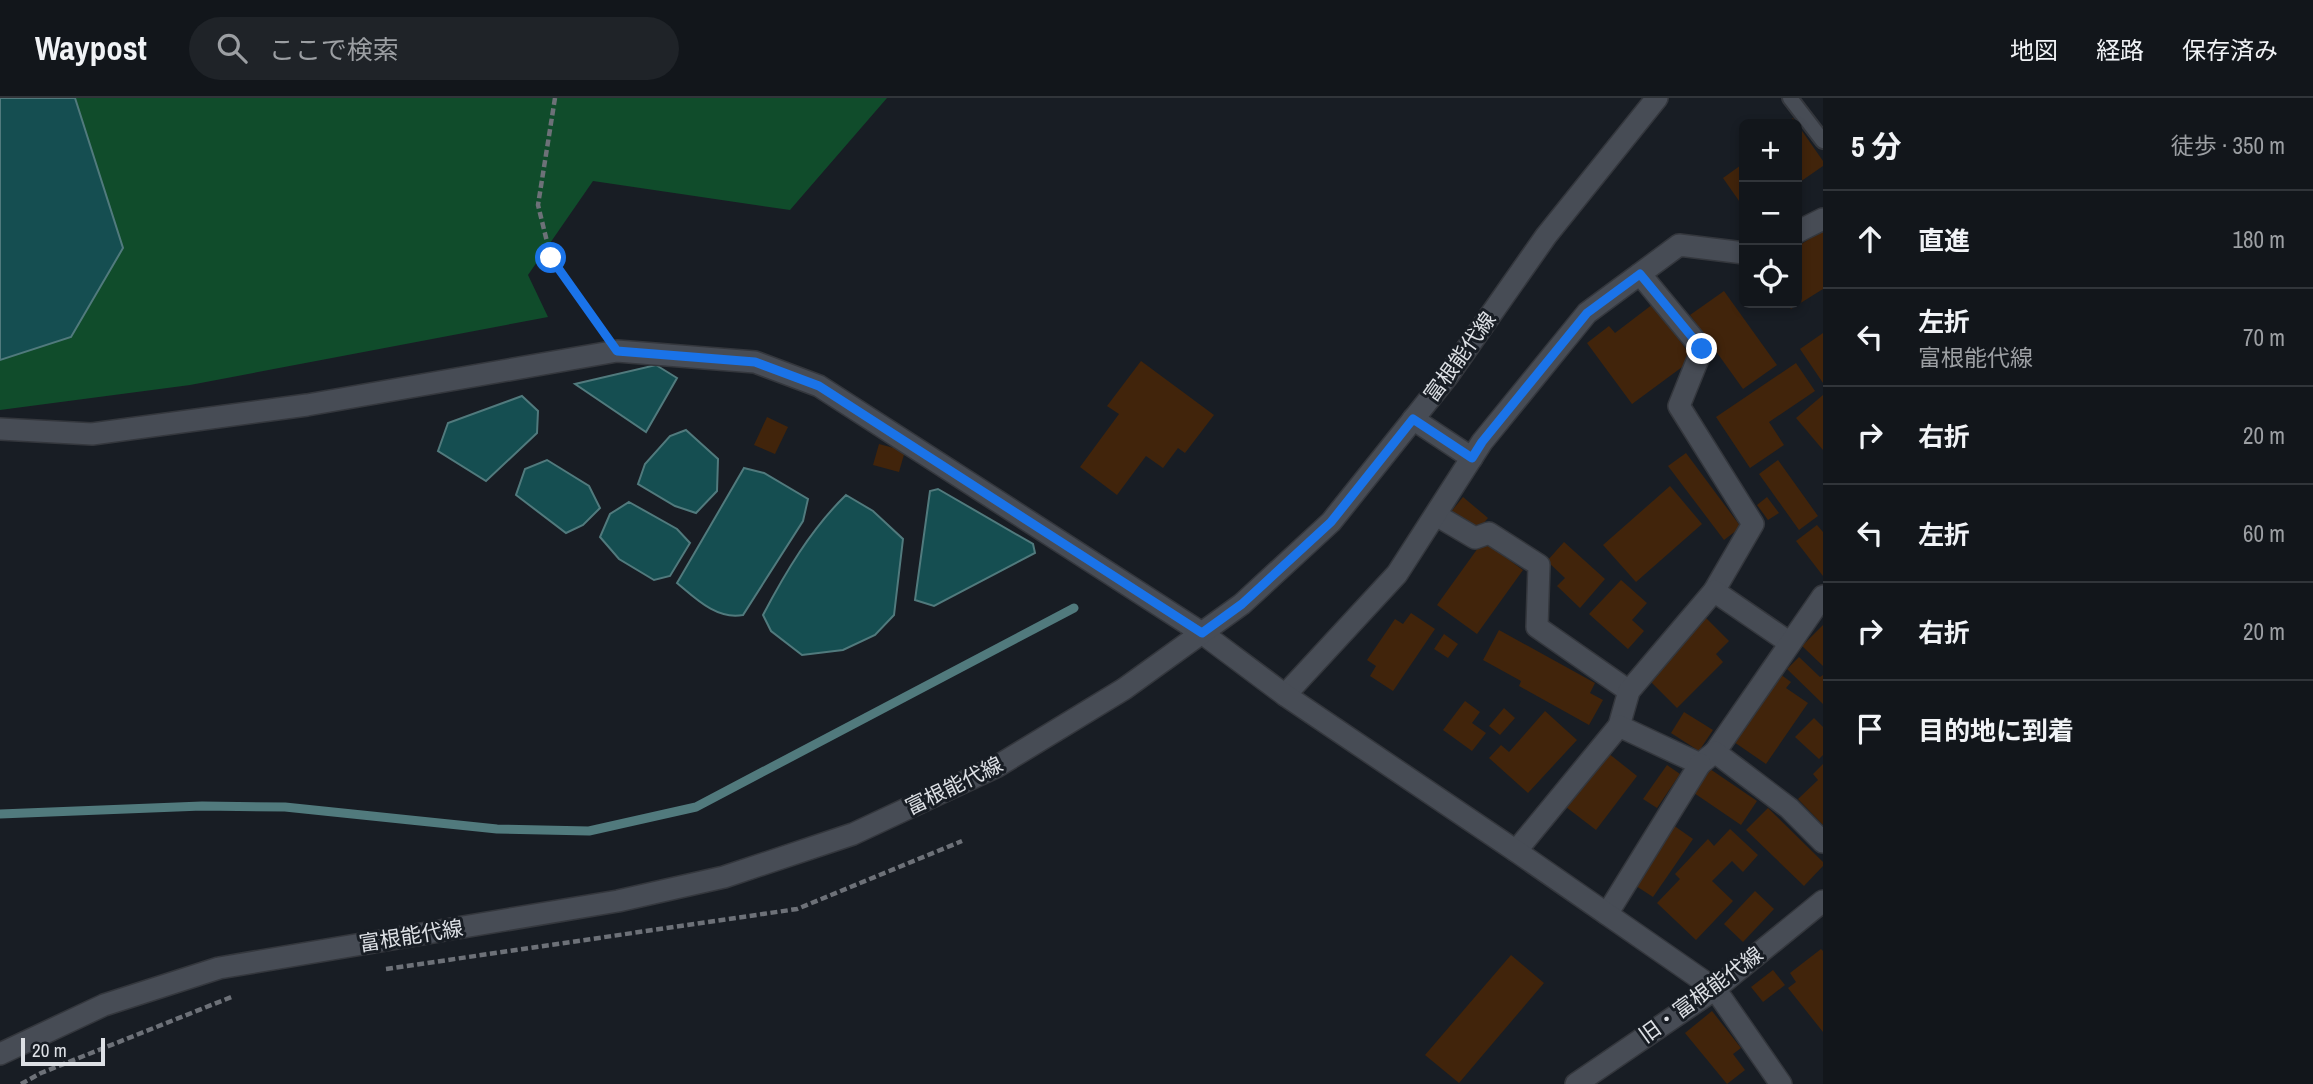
<!DOCTYPE html>
<html lang="ja">
<head>
<meta charset="utf-8">
<style>
  :root { --surface:#12161b; --page:#1f2328; --text:#f1f3f6; --muted:#9c9fa3; --line:#31353a }
  body { margin:0; font-family:"Archivo Narrow","Noto Sans JP",sans-serif; background:var(--page); color:var(--text) }
  .controls { position:absolute; right:21px; top:21px; display:grid; overflow:hidden; border-radius:10px; box-shadow:0 4px 10px #0003 }
  .controls button { width:63px; height:63px; display:grid; place-items:center; padding:0; border:0; border-bottom:2px solid var(--line); background:var(--surface); color:var(--text); font:35px sans-serif }
  .scale { position:absolute; left:21px; bottom:18px; width:84px; box-sizing:border-box; padding-left:7px; border:4px solid #dde0e5; border-top:0; font-size:19px; line-height:24px; white-space:nowrap; color:#dde0e5; -webkit-text-stroke:5px #181d24; paint-order:stroke }
  .stop { position:absolute; width:21px; height:21px; margin:-16px; border:5px solid #1a73e8; border-radius:50%; background:#fff }
  .stop.end { background:#1a73e8; border-color:#fff; box-shadow:0 2px 7px #0008 }
  .list { margin:0; padding:0; list-style:none }
  h2 { display:flex; justify-content:space-between; align-items:center; height:91px; margin:0; padding:0 28px; font-size:30px }
  h2 small { font-size:23px; font-weight:400; color:var(--muted) }
  .list li { display:grid; grid-template-columns:46px 1fr auto; gap:21px; align-items:center; box-sizing:border-box; height:98px; padding:0 28px; border-top:2px solid var(--line) }
  .list b { display:block; font-size:26px; white-space:nowrap }
  .list p { margin:0; font-size:23px; white-space:nowrap; color:var(--muted) }
  .list em { font-size:23px; font-style:normal; color:var(--muted) }
  .icon { flex:none; width:38px; height:38px; fill:none; stroke:currentColor; stroke-width:2; stroke-linecap:round; stroke-linejoin:round }
  .map { position:relative; flex:none; width:1823px; height:986px; overflow:hidden }
  header { display:flex; align-items:center; gap:42px; box-sizing:border-box; height:98px; padding:0 35px; background:var(--surface); border-bottom:2px solid var(--line) }
  header strong { font-size:33px }
  nav { display:flex; gap:38px; margin-inline-start:auto; font-size:24px }
  .search { width:490px; height:63px; background:var(--page); display:flex; align-items:center; gap:18px; box-sizing:border-box; padding:0 24px; border-radius:38px; color:var(--muted); font-size:26px }
  main { display:flex }
  aside { flex:1; background:var(--surface) }
  .map>svg:first-child { display:block }
  .green { fill:#104c2b }
  .water { fill:#154e51; stroke:#517a7d; stroke-width:2 }
  .lines { fill:none; stroke-linecap:round; stroke-linejoin:round }
  .stream { stroke:#517a7d; stroke-width:9 }
  .building { fill:#41240b }
  .lane-casing { stroke:#34373d; stroke-width:18 }
  .street-casing { stroke:#34373d; stroke-width:24 }
  .secondary-casing { stroke:#34373d; stroke-width:24 }
  .path { stroke:#6d7178; stroke-width:4.5; stroke-dasharray:7 3.5; stroke-linecap:butt }
  .lane { stroke:#474c55; stroke-width:14 }
  .street { stroke:#474c55; stroke-width:21 }
  .secondary { stroke:#474c55; stroke-width:21 }
  .route { stroke:#1a73e8; stroke-width:9 }
  .labels { text-anchor:middle; stroke-width:6; stroke-linejoin:round; paint-order:stroke }
  .street-label { font-size:21px; fill:#dde0e5; stroke:#181d24 }
</style>
</head>
<body>
<header>
<strong>Waypost</strong>
<div class="search"><svg class="icon" aria-label="search" viewBox="0 0 24 24"><circle cx="10" cy="10" r="6"/><path d="M15 15l6 6"/></svg>ここで検索</div>
<nav><a>地図</a><a>経路</a><a>保存済み</a></nav>
</header>
<main>
<div class="map">
<svg width="1823" height="986" viewBox="0 0 1823 986">
  <rect width="100%" height="100%" fill="#181d24"/>
  <polygon class="green" points="75,0 887,0 790,112 593,83 528,177 548,219 190,287 0,312 0,262 71,239 123,150"/>
  <g class="water">
    <polygon points="0,0 75,0 123,150 71,239 0,262"/>
    <polygon points="656,267 677,280 646,334 575,286"/>
    <polygon points="522,298 538,313 537,335 486,383 438,353 448,325"/>
    <polygon points="686,332 718,361 717,393 696,415 675,408 638,386 645,366 670,338"/>
    <polygon points="547,362 589,388 600,410 583,427 566,435 516,397 525,371"/>
    <path d="M744,370L764,375L808,401L803,423L743,517C717,522 696,501 677,485Z"/>
    <polygon points="938,391 1033,446 1035,455 934,508 915,502 930,393"/>
    <path d="M846,397L873,413L903,441L894,517L875,537L843,552L802,557L771,533L763,517C785,475 811,431 846,397Z"/>
    <polygon points="629,404 677,431 690,445 670,478 654,482 619,461 600,439 610,416"/>
  </g>
  <g class="lines">
    <polyline class="stream" points="0,716 202,708 285,709 497,731 589,733 696,709 1074,510"/>
  </g>
  <g class="building">
    <polygon points="1793,20 1823,63 1823,68 1797,86 1797,26 1785,26"/>
    <polygon points="1744,65 1744,110 1723,80"/>
    <polygon points="1823,132 1823,191 1791,211 1787,205 1797,205 1797,149"/>
    <polygon points="1724,193 1777,267 1743,291 1690,217"/>
    <polygon points="1653,206 1693,261 1632,306 1587,245 1609,228 1615,235"/>
    <polygon points="1823,235 1823,285 1800,251"/>
    <polygon points="1141,263 1214,317 1185,355 1178,350 1163,370 1146,358 1117,397 1080,369 1119,316 1107,308"/>
    <polygon points="1796,265 1815,293 1769,324 1784,347 1750,370 1716,319"/>
    <polygon points="1823,297 1823,352 1796,320"/>
    <polygon points="767,319 788,329 775,356 754,347"/>
    <polygon points="879,346 905,353 899,374 873,367"/>
    <polygon points="1686,355 1741,429 1724,442 1668,368"/>
    <polygon points="1778,362 1818,418 1799,432 1759,376"/>
    <polygon points="1670,388 1702,426 1636,484 1603,447"/>
    <polygon points="1463,399 1488,420 1475,435 1450,415"/>
    <polygon points="1767,399 1779,415 1768,422 1757,407"/>
    <polygon points="1817,427 1823,434 1823,478 1796,443"/>
    <polygon points="1483,443 1523,472 1477,536 1437,507"/>
    <polygon points="1564,444 1605,481 1580,510 1557,488 1565,480 1547,463"/>
    <polygon points="1621,482 1647,505 1632,522 1644,533 1628,551 1589,516"/>
    <polygon points="1411,515 1435,531 1393,593 1370,578 1376,568 1367,562 1395,521 1403,526"/>
    <polygon points="1703,517 1729,543 1716,556 1723,564 1677,610 1644,577"/>
    <polygon points="1823,527 1823,568 1802,548"/>
    <polygon points="1499,532 1595,585 1590,595 1603,602 1589,627 1519,588 1521,583 1483,562"/>
    <polygon points="1444,536 1458,546 1448,560 1434,551"/>
    <polygon points="1799,559 1820,579 1823,577 1823,606 1787,571"/>
    <polygon points="1780,576 1791,584 1786,590 1808,605 1766,666 1734,644"/>
    <polygon points="1465,603 1480,614 1472,625 1486,635 1472,653 1443,632"/>
    <polygon points="1504,610 1515,620 1500,637 1489,628"/>
    <polygon points="1545,613 1577,642 1528,695 1489,660 1501,647 1509,654"/>
    <polygon points="1684,614 1713,632 1699,653 1671,635"/>
    <polygon points="1814,620 1823,629 1823,657 1819,661 1795,639"/>
    <polygon points="1608,655 1637,678 1596,732 1566,709"/>
    <polygon points="1823,666 1823,727 1798,701 1818,682 1813,676"/>
    <polygon points="1667,667 1680,676 1657,710 1643,701"/>
    <polygon points="1710,671 1757,703 1741,727 1694,695"/>
    <polygon points="1768,710 1823,764 1823,768 1804,788 1746,732"/>
    <polygon points="1673,727 1693,741 1653,799 1633,786"/>
    <polygon points="1730,731 1758,757 1743,774 1732,763 1712,783 1733,803 1696,842 1657,805 1680,781 1675,776 1708,741 1714,748"/>
    <polygon points="1755,793 1774,811 1743,844 1724,826"/>
    <polygon points="1821,851 1823,853 1823,934 1788,890 1796,884 1790,875"/>
    <polygon points="1511,857 1544,885 1459,985 1425,957"/>
    <polygon points="1773,872 1785,887 1763,904 1751,889"/>
    <polygon points="1712,913 1741,950 1733,956 1745,972 1727,986 1685,935"/>
  </g>
  <g class="lines">
    <defs>
      <polyline id="lane" points="1790,0 1823,43"/>
      <g id="street">
        <polyline points="1797,134 1823,121"/>
        <polyline points="1640,176 1702,251 1679,308 1753,426 1714,493"/>
        <polyline points="1413,321 1472,360"/>
        <polyline points="1436,417 1475,440 1489,435 1539,467 1537,529 1629,593"/>
        <polyline points="1285,597 1397,476 1482,344 1587,215 1679,147 1744,155"/>
        <polyline points="1619,628 1629,593 1714,493 1790,545"/>
        <polyline points="1715,654 1823,498"/>
        <polyline points="1516,753 1619,628 1700,666 1715,654 1789,710 1823,744"/>
        <polyline points="1607,816 1700,666"/>
        <polyline points="1715,891 1781,986"/>
      </g>
      <g id="secondary">
        <polyline points="0,331 92,336 307,307 617,253 755,264 819,288 1202,535 1285,597 1516,753 1715,891"/>
        <polyline points="0,956 104,907 219,870 618,803 724,779 853,736 996,669 1124,591 1242,506 1331,424 1447,279 1546,138 1657,0"/>
        <polyline points="1576,986 1715,891 1823,803"/>
      </g>
    </defs>
    <use href="#lane" class="lane-casing"/>
    <use href="#street" class="street-casing"/>
    <use href="#secondary" class="secondary-casing"/>
    <g class="path">
      <polyline points="555,0 538,107 551,160 602,232"/>
      <polyline points="386,871 797,811 962,743"/>
      <polyline points="21,986 41,975 234,898"/>
    </g>
    <use href="#lane" class="lane"/>
    <use href="#street" class="street"/>
    <use href="#secondary" class="secondary"/>
  </g>
  <g class="lines">
    <polyline class="route" points="551,160 617,253 755,264 819,288 1202,535 1242,506 1331,424 1413,321 1472,360 1482,344 1587,215 1640,176 1702,251"/>
  </g>
  <g class="labels">
    <g class="street-label">
      <text transform="translate(1460 259) rotate(-54)" y="7">富根能代線</text>
      <text transform="translate(954 688) rotate(-26)" y="7">富根能代線</text>
      <text transform="translate(411 838) rotate(-9)" y="7">富根能代線</text>
      <text transform="translate(1701 897) rotate(-36)" y="7">旧・富根能代線</text>
    </g>
  </g>
</svg>
<div class="controls">
<button>+</button>
<button>−</button>
<button><svg class="icon" aria-label="locate" viewBox="0 0 24 24"><circle cx="12" cy="12" r="6"/><path d="M12 2v4M12 18v4M2 12h4M18 12h4"/></svg></button>
</div>
<div class="scale">20 m</div>
<div class="stop" style="left:551px;top:160px"></div>
<div class="stop end" style="left:1702px;top:251px"></div>
</div>
<aside>
<h2>5 分<small>徒歩 · 350 m</small></h2>
<ul class="list">
<li><svg class="icon" aria-label="ahead" viewBox="0 0 24 24"><path d="M12 20V5M6 11l6-6 6 6"/></svg><div><b>直進</b></div><em>180 m</em></li>
<li><svg class="icon" aria-label="left" viewBox="0 0 24 24"><path d="M17 20v-9H6M10 6l-5 5 5 5"/></svg><div><b>左折</b><p>富根能代線</p></div><em>70 m</em></li>
<li><svg class="icon" aria-label="right" viewBox="0 0 24 24"><path d="M7 20v-9h11M14 6l5 5-5 5"/></svg><div><b>右折</b></div><em>20 m</em></li>
<li><svg class="icon" aria-label="left" viewBox="0 0 24 24"><path d="M17 20v-9H6M10 6l-5 5 5 5"/></svg><div><b>左折</b></div><em>60 m</em></li>
<li><svg class="icon" aria-label="right" viewBox="0 0 24 24"><path d="M7 20v-9h11M14 6l5 5-5 5"/></svg><div><b>右折</b></div><em>20 m</em></li>
<li><svg class="icon" aria-label="arrive" viewBox="0 0 24 24"><path d="M6 21V4h12l-3 4 3 4H6"/></svg><div><b>目的地に到着</b></div></li>
</ul>
</aside>
</main>
</body>
</html>
